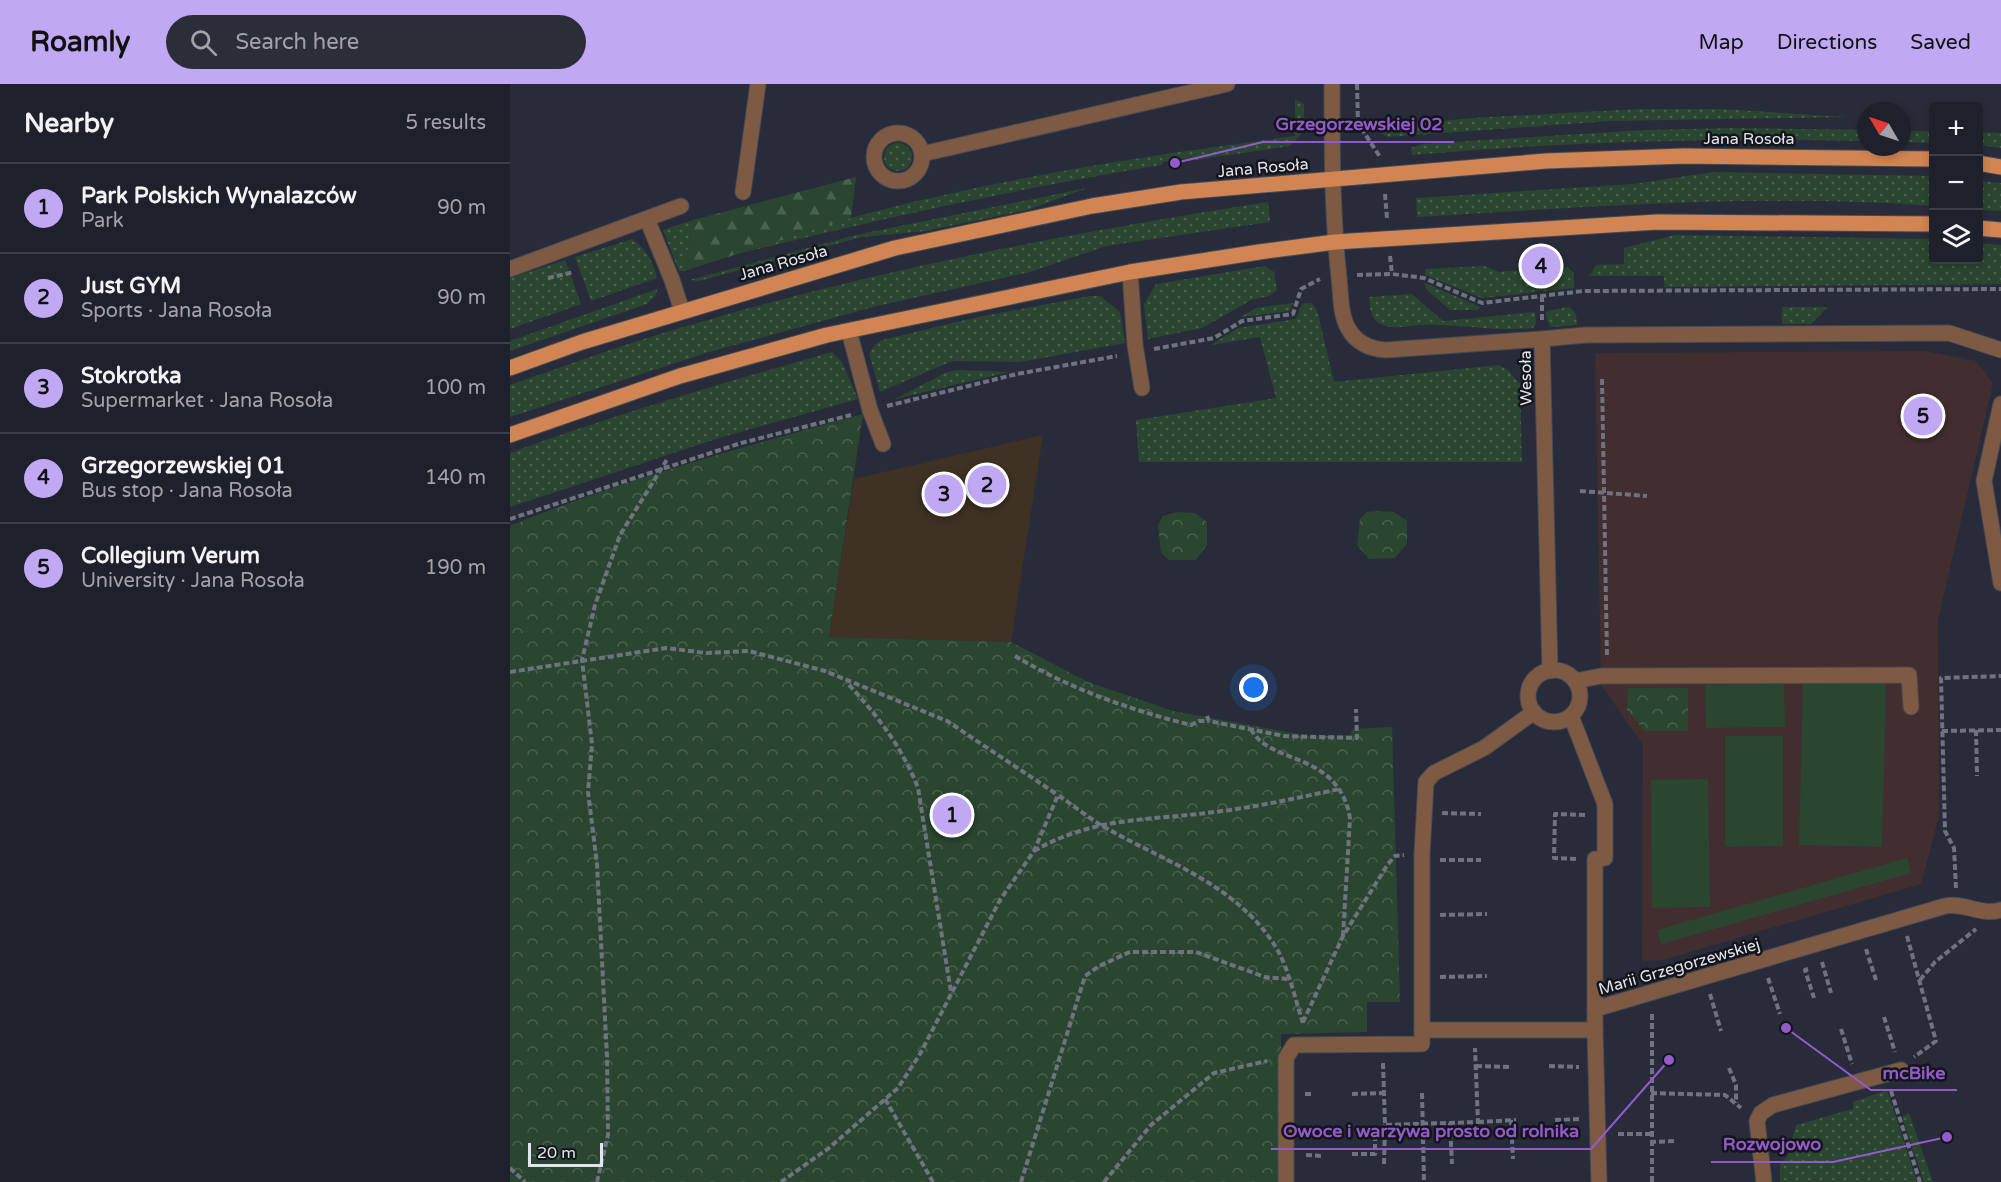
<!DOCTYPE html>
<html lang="en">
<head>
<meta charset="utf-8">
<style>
  :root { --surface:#1e212c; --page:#2b2e38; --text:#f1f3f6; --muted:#a1a3a9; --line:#3c3e48; --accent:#c1a8f3 }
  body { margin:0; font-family:"Varela Round",sans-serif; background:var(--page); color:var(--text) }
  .controls { position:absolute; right:18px; top:18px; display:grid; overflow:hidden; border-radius:6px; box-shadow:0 3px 9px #0003 }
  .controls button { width:54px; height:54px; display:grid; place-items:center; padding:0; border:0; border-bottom:2px solid var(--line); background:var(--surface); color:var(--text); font:30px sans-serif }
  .compass { position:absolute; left:1347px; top:18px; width:54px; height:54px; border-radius:50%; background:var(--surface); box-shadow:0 3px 9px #0003; rotate:309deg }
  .scale { position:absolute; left:18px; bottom:15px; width:75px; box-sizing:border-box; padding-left:6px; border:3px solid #e1e5ee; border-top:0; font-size:16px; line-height:21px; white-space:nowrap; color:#e1e5ee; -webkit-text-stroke:4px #13151b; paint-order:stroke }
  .you { position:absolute; left:744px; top:604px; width:21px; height:21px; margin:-15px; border:4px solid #fff; border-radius:50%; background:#1a73e8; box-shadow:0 0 0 9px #1a73e833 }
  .badge { display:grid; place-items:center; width:39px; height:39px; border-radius:50%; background:var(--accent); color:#111; font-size:20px; font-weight:700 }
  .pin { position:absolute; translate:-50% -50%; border:3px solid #fff; box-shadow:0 2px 6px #0006 }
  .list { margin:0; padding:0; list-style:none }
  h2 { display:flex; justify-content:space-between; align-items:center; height:78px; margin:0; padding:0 24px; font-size:26px }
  h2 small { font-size:20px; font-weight:400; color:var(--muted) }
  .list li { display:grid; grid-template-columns:39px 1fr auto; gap:18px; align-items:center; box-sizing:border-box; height:90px; padding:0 24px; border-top:2px solid var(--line) }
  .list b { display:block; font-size:22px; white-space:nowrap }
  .list p { margin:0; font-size:20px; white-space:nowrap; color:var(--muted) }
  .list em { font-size:20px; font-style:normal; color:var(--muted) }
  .icon { flex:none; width:33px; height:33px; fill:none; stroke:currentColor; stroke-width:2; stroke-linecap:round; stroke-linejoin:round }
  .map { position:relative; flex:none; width:1491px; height:1098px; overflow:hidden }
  header { display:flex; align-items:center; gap:36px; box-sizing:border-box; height:84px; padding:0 30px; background:var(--accent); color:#111 }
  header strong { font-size:28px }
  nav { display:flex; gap:33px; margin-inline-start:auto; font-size:21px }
  .search { width:420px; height:54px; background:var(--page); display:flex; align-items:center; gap:15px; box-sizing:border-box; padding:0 21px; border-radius:33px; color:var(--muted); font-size:22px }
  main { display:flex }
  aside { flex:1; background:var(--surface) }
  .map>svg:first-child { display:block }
  .commercial { fill:#3f3124 }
  .education { fill:#422e2e }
  .grass { fill:url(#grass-dots) }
  .forest { fill:url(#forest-firs) }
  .park { fill:url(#park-crowns) }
  .pitch { fill:#2a4630 }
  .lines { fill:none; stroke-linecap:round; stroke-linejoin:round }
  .minor-casing { stroke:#464a57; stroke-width:17 }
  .major-casing { stroke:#464a57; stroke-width:17 }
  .path { stroke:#6f737f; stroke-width:4; stroke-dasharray:6 3; stroke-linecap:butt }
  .minor { stroke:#7f5a42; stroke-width:15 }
  .major { stroke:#d08552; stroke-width:15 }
  .labels { text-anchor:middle; stroke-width:5; stroke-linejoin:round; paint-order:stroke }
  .street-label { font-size:16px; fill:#e1e5ee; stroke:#13151b }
  .leader { fill:none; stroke:#945acb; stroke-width:2 }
  .callout-dot { fill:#945acb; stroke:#13151b; stroke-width:2 }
  .callout-label { font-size:18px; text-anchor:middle; font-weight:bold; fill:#945acb; stroke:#13151b; stroke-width:5; stroke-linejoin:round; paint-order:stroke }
</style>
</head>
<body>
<header>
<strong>Roamly</strong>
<div class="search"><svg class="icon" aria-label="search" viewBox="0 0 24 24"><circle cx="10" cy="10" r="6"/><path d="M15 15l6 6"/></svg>Search here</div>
<nav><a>Map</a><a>Directions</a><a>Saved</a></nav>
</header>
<main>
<aside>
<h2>Nearby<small>5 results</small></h2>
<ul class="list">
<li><span class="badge">1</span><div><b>Park Polskich Wynalazców</b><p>Park</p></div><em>90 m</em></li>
<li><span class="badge">2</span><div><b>Just GYM</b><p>Sports · Jana Rosoła</p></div><em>90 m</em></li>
<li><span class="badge">3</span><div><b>Stokrotka</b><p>Supermarket · Jana Rosoła</p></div><em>100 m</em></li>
<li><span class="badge">4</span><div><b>Grzegorzewskiej 01</b><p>Bus stop · Jana Rosoła</p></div><em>140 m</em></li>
<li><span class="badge">5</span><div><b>Collegium Verum</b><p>University · Jana Rosoła</p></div><em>190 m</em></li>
</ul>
</aside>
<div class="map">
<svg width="1491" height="1098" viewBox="0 0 1491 1098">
  <defs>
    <pattern id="grass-dots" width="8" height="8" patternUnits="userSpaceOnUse" patternTransform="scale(1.5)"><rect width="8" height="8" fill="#2a4630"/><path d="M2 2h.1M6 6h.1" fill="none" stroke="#49614e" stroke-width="1.8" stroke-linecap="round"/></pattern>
    <pattern id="forest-firs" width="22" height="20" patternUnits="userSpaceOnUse" patternTransform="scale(1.5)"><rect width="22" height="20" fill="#2a4630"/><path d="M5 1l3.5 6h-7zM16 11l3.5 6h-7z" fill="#49614e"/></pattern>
    <pattern id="park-crowns" width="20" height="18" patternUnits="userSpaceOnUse" patternTransform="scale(1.5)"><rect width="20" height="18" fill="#2a4630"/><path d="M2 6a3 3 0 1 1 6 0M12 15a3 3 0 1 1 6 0" fill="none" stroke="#49614e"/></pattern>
  </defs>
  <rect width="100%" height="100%" fill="#282c3a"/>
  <polygon class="commercial" points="533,351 501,558 319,553 344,395"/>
  <polygon class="education" points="1415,267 1466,277 1483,299 1428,536 1429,732 1411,800 1153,876 1132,877 1133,661 1091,601 1085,269"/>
  <g class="grass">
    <path d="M785,15L794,20V47L780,62L678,77L677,74L653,78L652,81C510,104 368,135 228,170C266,158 303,144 341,134C486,94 637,72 785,52Z"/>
    <polygon points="1131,25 1210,25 1336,33 1101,37 878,53 860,44 962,34"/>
    <path d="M1225,44L1356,46V57C1204,53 1053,58 902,71L901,64L912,60L1135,46Z"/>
    <polygon points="1392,47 1423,47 1423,59 1392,58"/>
    <polygon points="1469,48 1491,49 1491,64 1469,61"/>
    <circle cx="388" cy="73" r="14"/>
    <path d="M1203,88L1423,92V122C1252,109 1078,123 907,133L906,114L1124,100Z"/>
    <polygon points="1468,97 1491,99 1491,127 1469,126"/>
    <polygon points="577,104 517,126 416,147 352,153 189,197 180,196 346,151"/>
    <path d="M758,118L760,138L596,162L520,188L367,222L196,269L0,333V301C50,284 100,265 150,250C349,189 553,150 758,118Z"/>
    <polygon points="183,136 174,187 169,187 153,146"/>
    <polygon points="1165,151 1423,155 1424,176 1468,176 1469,159 1491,161 1491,200 1154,203 1154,192 1080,192 1086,181 1114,180 1114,164"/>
    <path d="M122,155C136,165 143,177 147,194L81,217L65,173Z"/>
    <polygon points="55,176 71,220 0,245 0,194"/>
    <polygon points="755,182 764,188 767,206 759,212 741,216 692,244 638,255 634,220 646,200"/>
    <polygon points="974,182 989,188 1057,183 1064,189 1064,204 972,214 915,191 915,185"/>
    <polygon points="915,199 970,223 967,226 940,226 916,205"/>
    <polygon points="147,205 146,211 137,220 0,267 0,257"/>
    <path d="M902,210L933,237L1025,228L1026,239L1023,244C984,248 946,239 908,241C897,242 881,246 871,240C860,235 860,224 859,213Z"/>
    <polygon points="580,212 590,212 610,228 615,259 510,278 442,277 370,308 359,270 364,262 372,256 468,233"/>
    <polygon points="783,219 780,227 731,233 746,224"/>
    <polygon points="802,219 807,226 824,298 989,281 999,287 1010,300 1012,378 629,378 626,336 766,314 750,253 701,261 728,244 786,235 792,220"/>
    <polygon points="1059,223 1066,230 1067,241 1041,243 1037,236 1036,227"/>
    <polygon points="1272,223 1318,223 1301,240 1272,240"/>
    <path d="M322,268L332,278L348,315L212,353L0,423V369C106,330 214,299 322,268Z"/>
    <polygon points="448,286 499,288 385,315 437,288"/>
    <polygon points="1377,1006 1407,1098 1270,1098 1270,1080 1277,1073 1286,1041 1343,1025 1343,1018"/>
    <polygon points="1399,1029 1423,1098 1414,1098 1392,1033"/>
  </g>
  <polygon class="forest" points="346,93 341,134 174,187 183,136"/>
  <g class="park">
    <path d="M353,330L319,553L501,558L578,598L663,627L799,652L841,651L842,645L882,643L890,918H857V948L771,950V1098H0V442C114,395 234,363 353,330Z"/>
    <polygon points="867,427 884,428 897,437 897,460 885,474 859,475 847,461 850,435 857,428"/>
    <polygon points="667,428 685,429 697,438 697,461 686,476 659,476 651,469 648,441 653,432"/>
    <polygon points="1118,604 1178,604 1178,647 1135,647 1117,626"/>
  </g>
  <g class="pitch">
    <polygon points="1293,598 1376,600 1372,763 1289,761"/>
    <polygon points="1274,600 1275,643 1196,644 1195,601"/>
    <polygon points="1215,652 1273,652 1273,762 1215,763"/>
    <polygon points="1198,695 1200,823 1142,824 1141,696"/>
    <polygon points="1397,774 1401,789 1151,860 1147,846"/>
  </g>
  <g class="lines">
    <defs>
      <g id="minor">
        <path d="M822,0C822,65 822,129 829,194C831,210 830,230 838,244C846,259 860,265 876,266L1032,255L1040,587"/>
        <circle cx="388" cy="73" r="24"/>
        <polyline points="412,70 717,0"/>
        <polyline points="233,108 248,0"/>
        <polyline points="137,135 162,196 172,227"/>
        <polyline points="0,185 171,122"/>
        <polyline points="620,188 625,261 632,304"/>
        <polyline points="339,247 360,326 373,360"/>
        <polyline points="1032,255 1076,251 1439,249 1491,266"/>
        <polyline points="1491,320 1474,397 1491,499"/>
        <circle cx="1044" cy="612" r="26"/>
        <polyline points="1065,597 1091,592 1399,591 1401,623"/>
        <polyline points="1061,632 1095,720 1095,774 1085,775 1085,946 1089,1098"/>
        <path d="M1085,925L1435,822C1455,818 1470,832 1491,826"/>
        <polyline points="912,946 1085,946"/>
        <polyline points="776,1098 776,974 784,961 912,960 912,770 916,698 924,689 974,664 1024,628"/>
        <polyline points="1254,1098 1247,1037 1251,1029 1263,1021 1391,986"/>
      </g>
      <g id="major">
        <polyline points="1468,79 1491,83"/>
        <polyline points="1468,144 1491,146"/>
        <polyline points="0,284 72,258 385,164 582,122 671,108 1036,77 1174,72 1424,75"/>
        <polyline points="0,351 170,292 317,251 620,188 749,168 825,158 1147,138 1424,140"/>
      </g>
    </defs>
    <use href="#minor" class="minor-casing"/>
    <use href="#major" class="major-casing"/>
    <g class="path">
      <polyline points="847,0 848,39 870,73"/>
      <polyline points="875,110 877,135"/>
      <polyline points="880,172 882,190"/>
      <polyline points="847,191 882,190 914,194 972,219 1073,207 1491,205"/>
      <polyline points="38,194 64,188"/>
      <polyline points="1032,212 1032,237"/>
      <polyline points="644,265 704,254 732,237 783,230 791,205 810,195"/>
      <polyline points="1092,295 1097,574"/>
      <polyline points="377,322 507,290 607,272"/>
      <polyline points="1070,407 1137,412"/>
      <polyline points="0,435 231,359 341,331"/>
      <path d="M505,572C558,604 620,626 681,641L689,637H699"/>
      <polyline points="0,588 156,564 196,569 239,567 315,587 437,637 548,711"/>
      <path d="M339,601C368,632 393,665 408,704L441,908"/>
      <polyline points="697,632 699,637 774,652 847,654 846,625"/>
      <path d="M741,645C760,682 828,666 840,734L833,852"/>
      <polyline points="1466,646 1467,692"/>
      <polyline points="1432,647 1491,646"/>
      <polyline points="932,729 971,730"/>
      <path d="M524,767C586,731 644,737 712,727C752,722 791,713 830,705"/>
      <polyline points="1066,775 1044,774 1045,730 1077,731"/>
      <polyline points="930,776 971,776"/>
      <polyline points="1446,804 1444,764 1435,747 1431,594 1491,592"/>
      <polyline points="930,831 977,830"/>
      <polyline points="1397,852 1426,957 1404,973"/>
      <polyline points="1356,865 1366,896"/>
      <polyline points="1312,878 1321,909"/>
      <polyline points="1298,885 1295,886 1304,914"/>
      <polyline points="930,893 977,892"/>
      <polyline points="1258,894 1270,930"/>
      <polyline points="1410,896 1425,878 1466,845"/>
      <polyline points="1200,910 1211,947"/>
      <polyline points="1374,933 1385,968"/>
      <polyline points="793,938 833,852 878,780 885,772 894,771"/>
      <polyline points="1331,945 1342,980"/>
      <polyline points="873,979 875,1041 968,1038 965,964"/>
      <polyline points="966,982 1001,983"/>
      <polyline points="1039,982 1069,983"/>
      <polyline points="1219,984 1226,1001 1226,1019"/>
      <polyline points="1381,1007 1410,1098"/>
      <polyline points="912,1009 914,1098"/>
      <polyline points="1141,1009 1215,1011 1231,1024"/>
      <polyline points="795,1010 804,1010"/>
      <polyline points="842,1010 874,1009"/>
      <polyline points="375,1015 423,1098"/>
      <polyline points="1001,1036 1003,1075"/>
      <polyline points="1045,1036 1069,1035"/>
      <polyline points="968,1038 1006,1036"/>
      <polyline points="940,1039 942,1080"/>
      <polyline points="1108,1050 1140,1050"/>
      <polyline points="1140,1058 1165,1057"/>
      <polyline points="842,1070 865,1070 865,1056 875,1041"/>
      <polyline points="796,1071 813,1072"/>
      <polyline points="874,1080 875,1042"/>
      <polyline points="0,1084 15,1098"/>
      <polyline points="87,1098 98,1051 97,973 87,780 78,708 82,660 72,576 85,521 110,451 158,374"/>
      <path d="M271,1098L319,1064L388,1004L410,970L490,816L524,767L548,711C561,720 575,731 589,740C652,777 727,799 767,865C779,886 785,915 793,939"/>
      <polyline points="511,1098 575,892 589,882 620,868 686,868 755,893 778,895"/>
      <polyline points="594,1098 641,1041 704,989 757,977"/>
      <polyline points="1142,1098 1142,928"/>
    </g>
    <use href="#minor" class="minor"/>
    <use href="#major" class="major"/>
  </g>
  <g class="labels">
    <g class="street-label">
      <text x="1239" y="60">Jana Rosoła</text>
      <text transform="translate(753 83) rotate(-5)" y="6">Jana Rosoła</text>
      <text transform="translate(273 178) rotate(-16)" y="6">Jana Rosoła</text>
      <text transform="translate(1015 294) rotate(-91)" y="6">Wesoła</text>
      <text transform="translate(1169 882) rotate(-16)" y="6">Marii Grzegorzewskiej</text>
    </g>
  </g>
  <path class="leader" d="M665 79L753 58H944M1276 944L1361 1006H1447M1159 976L1081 1065H761M1437 1053L1323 1078H1201"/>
  <g class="callout-dot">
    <circle cx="665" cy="79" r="6"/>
    <circle cx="1276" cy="944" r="6"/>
    <circle cx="1159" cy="976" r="6"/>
    <circle cx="1437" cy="1053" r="6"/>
  </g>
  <g class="callout-label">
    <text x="849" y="46">Grzegorzewskiej 02</text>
    <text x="1404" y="995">mcBike</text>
    <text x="921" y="1053">Owoce i warzywa prosto od rolnika</text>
    <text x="1262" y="1066">Rozwojowo</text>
  </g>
</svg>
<div class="controls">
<button>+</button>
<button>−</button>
<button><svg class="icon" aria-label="layers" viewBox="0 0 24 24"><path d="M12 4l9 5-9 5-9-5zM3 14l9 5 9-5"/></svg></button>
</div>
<svg class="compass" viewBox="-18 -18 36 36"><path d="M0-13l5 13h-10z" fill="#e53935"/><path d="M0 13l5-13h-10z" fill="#a1a3a9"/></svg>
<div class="scale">20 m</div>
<div class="you"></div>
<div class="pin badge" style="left:442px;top:731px">1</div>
<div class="pin badge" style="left:477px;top:401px">2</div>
<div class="pin badge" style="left:434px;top:410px">3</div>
<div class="pin badge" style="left:1031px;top:182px">4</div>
<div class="pin badge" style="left:1413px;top:332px">5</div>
</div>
</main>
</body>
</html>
